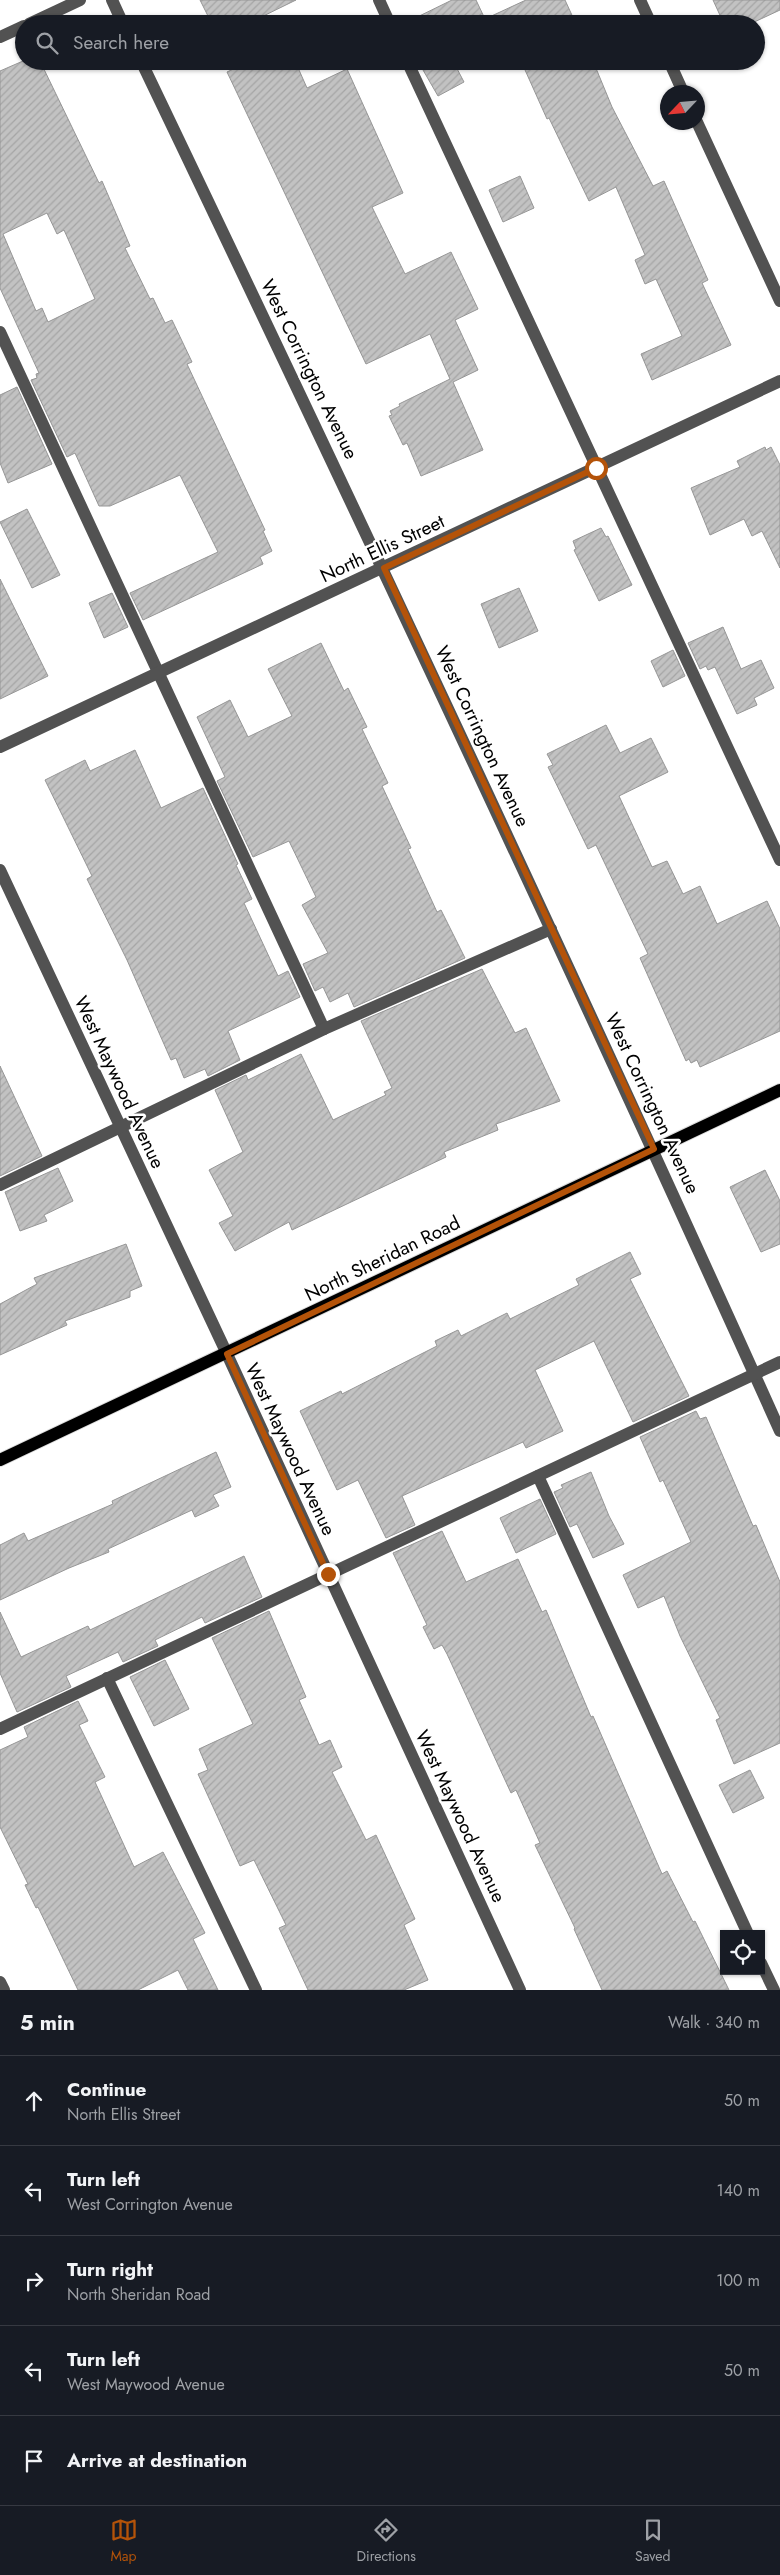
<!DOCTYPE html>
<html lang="en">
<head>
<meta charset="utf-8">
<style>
  :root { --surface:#171b24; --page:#242831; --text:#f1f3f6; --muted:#9ea1a6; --line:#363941; --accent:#b45309 }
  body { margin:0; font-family:Jost,sans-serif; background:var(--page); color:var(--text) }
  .controls { position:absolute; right:15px; bottom:15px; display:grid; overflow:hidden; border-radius:0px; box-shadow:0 1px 4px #0004 }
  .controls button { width:45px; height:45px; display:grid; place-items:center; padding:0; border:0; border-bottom:1px solid var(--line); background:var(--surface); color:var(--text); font:25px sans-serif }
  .compass { position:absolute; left:660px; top:85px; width:45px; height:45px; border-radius:50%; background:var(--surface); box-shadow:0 1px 4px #0004; rotate:244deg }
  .stop { position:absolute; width:15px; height:15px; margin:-11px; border:4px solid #b45309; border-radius:50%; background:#fff }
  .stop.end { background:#b45309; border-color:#fff; box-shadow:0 1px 5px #0008 }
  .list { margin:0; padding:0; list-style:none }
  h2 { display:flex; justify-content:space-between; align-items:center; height:65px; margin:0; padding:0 20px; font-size:21px }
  h2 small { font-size:16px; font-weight:400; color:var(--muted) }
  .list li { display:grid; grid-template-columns:32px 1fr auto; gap:15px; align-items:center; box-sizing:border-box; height:90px; padding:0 20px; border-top:1px solid var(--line) }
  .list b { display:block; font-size:19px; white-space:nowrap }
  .list p { margin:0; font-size:16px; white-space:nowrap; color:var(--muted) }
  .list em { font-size:16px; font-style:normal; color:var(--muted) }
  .icon { flex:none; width:28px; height:28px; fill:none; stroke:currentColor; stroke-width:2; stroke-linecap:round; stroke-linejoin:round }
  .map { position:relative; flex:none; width:780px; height:1990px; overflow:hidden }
  .search { position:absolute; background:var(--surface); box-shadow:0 1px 4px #0004; left:15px; right:15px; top:15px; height:55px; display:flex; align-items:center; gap:12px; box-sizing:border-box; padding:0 18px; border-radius:28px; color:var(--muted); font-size:19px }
  .sheet { height:515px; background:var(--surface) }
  nav { display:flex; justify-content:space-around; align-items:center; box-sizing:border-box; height:70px; border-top:1px solid var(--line); background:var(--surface); font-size:14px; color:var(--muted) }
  nav a { display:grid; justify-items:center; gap:2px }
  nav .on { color:var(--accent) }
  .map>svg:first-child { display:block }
  .building { fill:url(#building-hatch); stroke:#969696; fill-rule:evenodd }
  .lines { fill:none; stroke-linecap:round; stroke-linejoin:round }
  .major-casing { stroke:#dbdbdb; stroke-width:14 }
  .minor { stroke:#525252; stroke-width:12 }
  .major { stroke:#000; stroke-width:12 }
  .route { stroke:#b45309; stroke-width:6 }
  .labels { text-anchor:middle; stroke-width:5; stroke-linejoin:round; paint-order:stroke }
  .street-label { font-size:19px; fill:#000; stroke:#fff }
</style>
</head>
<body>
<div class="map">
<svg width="780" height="1990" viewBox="0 0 780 1990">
  <defs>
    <pattern id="building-hatch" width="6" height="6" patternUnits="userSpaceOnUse" patternTransform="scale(1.25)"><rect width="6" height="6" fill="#c2c2c2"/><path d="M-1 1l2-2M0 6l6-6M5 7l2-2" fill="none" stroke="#a5a5a5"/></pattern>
  </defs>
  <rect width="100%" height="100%" fill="#fff"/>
  <g class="building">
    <polygon points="200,0 296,0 247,24 212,24"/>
    <polygon points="452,0 476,0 485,19 526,0 565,0 576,24 403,24"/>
    <polygon points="713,0 780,0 780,10 750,24 724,24"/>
    <path d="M23,61H40L99,183L102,181L130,246L125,248L150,299L153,298L165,323L172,320L192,362L187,364L265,530L263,531L272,551L260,557L263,564L143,620L130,593L218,552L180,475L110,506H99L75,453L67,457L31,380L37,378L36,374L39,373L0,288V71ZM47,213L57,234L64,230L95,299L48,322L42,308L36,311L3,234Z"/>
    <polygon points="250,61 295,61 307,88 347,69 403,193 372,207 405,274 451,252 478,309 455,320 478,370 453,382 483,450 421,476 407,443 403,445 389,416 392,415 390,411 400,406 399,404 450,379 430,334 366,364 227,72"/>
    <polygon points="439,61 453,61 464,82 438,96 423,70"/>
    <polygon points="521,61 593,61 612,107 653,186 664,181 708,280 702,283 731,345 652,380 641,354 682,336 656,279 645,284 635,260 645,255 616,187 589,201 549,118 547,119"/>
    <polygon points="520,176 534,208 503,222 489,190"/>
    <polygon points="17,387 52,464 8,483 0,463 0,395"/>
    <polygon points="765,447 766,450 771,447 780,465 780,568 762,531 752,536 744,519 710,535 691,488 740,467 737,461"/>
    <polygon points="27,509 60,575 32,588 0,522"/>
    <polygon points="601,528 606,537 608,536 632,585 599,601 574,550 576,549 573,541"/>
    <polygon points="0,579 48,676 0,699"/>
    <polygon points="519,588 538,631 499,648 481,604"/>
    <polygon points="112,593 128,627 104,638 89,603"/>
    <polygon points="723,627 741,669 761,660 774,688 754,698 757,705 737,714 715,667 708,670 706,666 700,669 688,643"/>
    <polygon points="321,643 344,691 348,688 367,727 362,729 388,783 382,786 411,848 408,849 437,912 441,910 465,958 354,1007 348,993 330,1002 323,987 315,991 303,964 328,953 302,905 316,897 289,841 253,857 217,781 225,777 197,717 230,700 248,737 292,716 268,669"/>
    <polygon points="673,650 685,676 663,687 651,661"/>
    <polygon points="606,725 620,753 651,738 668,772 619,796 652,867 667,861 683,894 700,886 717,924 767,901 780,929 780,1031 700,1067 697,1060 691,1063 689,1059 686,1061 640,958 648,954 596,845 588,849 548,767 553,765 547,754"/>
    <polygon points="135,750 161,808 203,788 238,864 236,865 252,899 244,903 278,976 288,971 300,997 228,1031 240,1060 208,1076 205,1069 184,1078 176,1058 171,1060 127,960 87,879 92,876 45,780 85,760 90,771"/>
    <polygon points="482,969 515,1033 526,1028 560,1101 496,1124 498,1130 444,1152 446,1157 408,1175 292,1230 289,1222 235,1251 219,1223 233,1216 209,1170 243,1152 215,1090 246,1075 248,1080 301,1054 333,1120 386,1095 384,1092 392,1088 361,1021"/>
    <polygon points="0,1066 42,1156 0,1176"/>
    <polygon points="58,1168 73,1201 44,1215 47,1221 20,1231 5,1192"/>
    <polygon points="765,1170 780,1201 780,1244 761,1252 730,1187"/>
    <polygon points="126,1244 142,1286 130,1291 130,1297 65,1321 67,1325 0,1355 0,1304 37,1284 34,1278"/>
    <polygon points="630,1252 641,1274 630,1279 689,1396 633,1422 594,1341 535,1370 563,1431 526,1448 523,1442 402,1496 415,1525 386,1538 358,1480 337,1490 300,1411 341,1391 342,1394 437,1346 435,1341 458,1330 461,1336 507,1313 510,1319 579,1285 576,1279"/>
    <polygon points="696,1411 700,1419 706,1417 753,1526 756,1525 780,1582 780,1743 734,1764 716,1720 720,1718 680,1636 664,1596 638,1608 623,1575 691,1542 663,1480 660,1482 640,1437"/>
    <polygon points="216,1452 231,1487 213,1495 219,1506 195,1517 192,1510 108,1549 109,1552 69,1568 0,1600 0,1545 24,1533 28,1541 113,1504 112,1501"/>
    <polygon points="591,1472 609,1516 624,1544 593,1558 577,1524 570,1527 554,1492 563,1488 561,1485"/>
    <polygon points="540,1499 556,1534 516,1553 500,1518"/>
    <polygon points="442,1531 466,1582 518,1559 542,1612 546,1610 591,1717 593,1716 662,1874 667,1871 693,1922 695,1921 729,1990 602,1990 574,1929 575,1928 535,1845 540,1843 516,1790 511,1793 447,1654 442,1645 434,1649 423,1627 427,1625 393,1553"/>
    <polygon points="244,1556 262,1597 205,1623 202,1617 155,1640 158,1646 123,1662 118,1652 66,1676 71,1687 17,1712 0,1673 0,1612 21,1657 88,1626 90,1630"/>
    <polygon points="269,1611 306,1697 299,1700 319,1745 330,1740 342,1767 332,1772 366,1840 376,1835 415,1919 404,1925 428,1980 404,1990 308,1990 279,1928 286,1925 254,1860 240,1866 198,1774 208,1770 199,1749 253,1724 212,1638"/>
    <polygon points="165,1660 189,1709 154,1726 130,1677"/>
    <polygon points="78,1701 88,1721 79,1725 105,1777 95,1782 134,1867 163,1852 205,1933 193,1939 218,1990 188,1990 178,1970 138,1990 78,1990 38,1907 36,1908 25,1885 28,1884 0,1827 0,1750 28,1737 24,1727"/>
    <polygon points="750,1770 764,1798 733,1813 719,1785"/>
  </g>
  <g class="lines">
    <defs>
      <polyline id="major" points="0,1460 780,1090"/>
    </defs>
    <use href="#major" class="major-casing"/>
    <g class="minor">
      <polyline points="112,0 123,24"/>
      <polyline points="379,0 390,24"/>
      <polyline points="640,0 651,24"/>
      <polyline points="29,24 80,0"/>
      <polyline points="0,37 24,26"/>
      <path d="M141,61C359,516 573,971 780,1431"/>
      <polyline points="407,61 780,860"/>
      <polyline points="669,61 683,92"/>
      <polyline points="697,122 780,301"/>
      <polyline points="0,332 324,1029"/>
      <polyline points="0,747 780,381"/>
      <polyline points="0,870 227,1354 520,1990"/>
      <polyline points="0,1185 324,1029 551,929"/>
      <polyline points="538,1476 748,1934"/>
      <polyline points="107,1678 256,1990"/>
      <polyline points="0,1729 780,1362"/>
      <polyline points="761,1963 774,1990"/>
      <polyline points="0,1982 4,1990"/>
    </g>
    <use href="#major" class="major"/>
  </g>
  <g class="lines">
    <polyline class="route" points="328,1574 227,1354 654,1149 384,568 596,468"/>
  </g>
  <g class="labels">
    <g class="street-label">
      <text transform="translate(310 369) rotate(64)" y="7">West Corrington Avenue</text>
      <text transform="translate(382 548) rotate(-25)" y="7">North Ellis Street</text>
      <text transform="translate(483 736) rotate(65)" y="7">West Corrington Avenue</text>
      <text transform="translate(120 1082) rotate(65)" y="7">West Maywood Avenue</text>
      <text transform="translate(653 1103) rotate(65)" y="7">West Corrington Avenue</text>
      <text transform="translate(382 1258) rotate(-26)" y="7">North Sheridan Road</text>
      <text transform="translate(291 1449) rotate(65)" y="7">West Maywood Avenue</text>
      <text transform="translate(461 1816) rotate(65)" y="7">West Maywood Avenue</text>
    </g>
  </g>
</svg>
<div class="controls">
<button><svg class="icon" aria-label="locate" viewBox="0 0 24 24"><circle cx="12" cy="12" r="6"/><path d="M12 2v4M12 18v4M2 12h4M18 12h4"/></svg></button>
</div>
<svg class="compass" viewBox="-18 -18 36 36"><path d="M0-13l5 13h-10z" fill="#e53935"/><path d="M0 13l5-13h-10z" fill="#9ea1a6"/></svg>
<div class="stop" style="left:596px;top:468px"></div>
<div class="stop end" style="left:328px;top:1574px"></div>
<div class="search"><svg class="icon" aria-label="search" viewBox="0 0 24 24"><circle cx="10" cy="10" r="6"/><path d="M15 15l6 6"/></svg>Search here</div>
</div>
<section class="sheet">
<h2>5 min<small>Walk · 340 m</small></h2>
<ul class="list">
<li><svg class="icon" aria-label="ahead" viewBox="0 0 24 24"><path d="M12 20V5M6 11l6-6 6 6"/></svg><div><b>Continue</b><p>North Ellis Street</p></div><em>50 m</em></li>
<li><svg class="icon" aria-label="left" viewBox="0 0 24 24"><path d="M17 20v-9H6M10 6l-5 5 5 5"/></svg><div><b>Turn left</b><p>West Corrington Avenue</p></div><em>140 m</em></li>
<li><svg class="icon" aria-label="right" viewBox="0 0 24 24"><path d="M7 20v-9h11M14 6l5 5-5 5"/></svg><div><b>Turn right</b><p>North Sheridan Road</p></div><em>100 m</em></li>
<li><svg class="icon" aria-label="left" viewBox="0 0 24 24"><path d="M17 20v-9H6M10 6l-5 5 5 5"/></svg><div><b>Turn left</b><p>West Maywood Avenue</p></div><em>50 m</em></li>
<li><svg class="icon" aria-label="arrive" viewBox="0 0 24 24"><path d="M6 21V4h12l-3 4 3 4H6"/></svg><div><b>Arrive at destination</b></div></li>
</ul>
</section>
<nav>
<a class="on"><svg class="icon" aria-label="map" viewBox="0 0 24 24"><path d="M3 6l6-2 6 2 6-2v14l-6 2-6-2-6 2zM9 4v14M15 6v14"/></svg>Map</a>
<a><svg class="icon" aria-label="directions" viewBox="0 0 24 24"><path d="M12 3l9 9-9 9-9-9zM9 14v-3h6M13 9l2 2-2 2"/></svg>Directions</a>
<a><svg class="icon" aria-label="saved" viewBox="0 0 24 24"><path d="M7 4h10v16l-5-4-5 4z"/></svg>Saved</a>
</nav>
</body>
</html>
